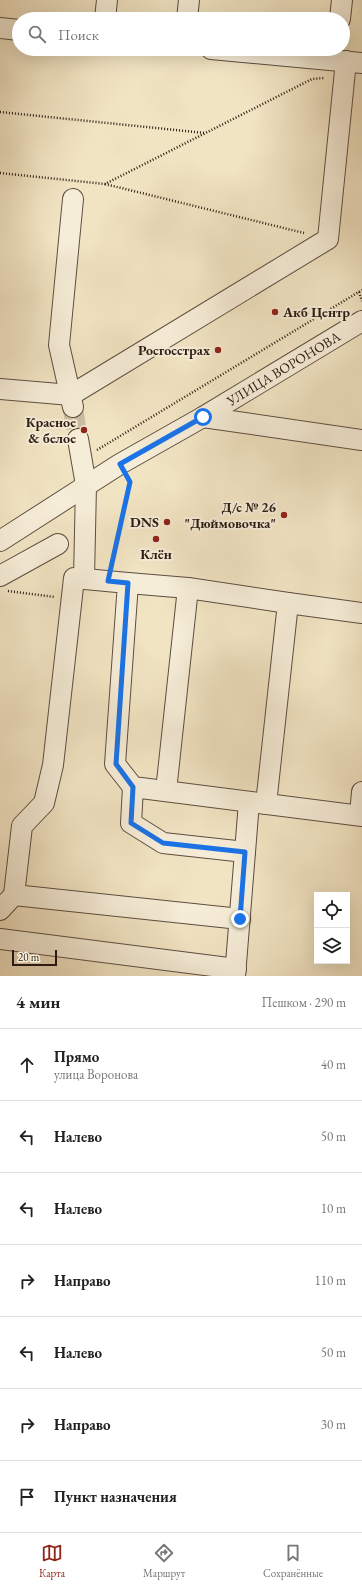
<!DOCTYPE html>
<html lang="ru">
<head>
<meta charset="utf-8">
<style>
  :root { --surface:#fff; --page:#f2f2f2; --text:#222; --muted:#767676; --line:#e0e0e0; --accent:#8f2418 }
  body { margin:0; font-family:"EB Garamond",serif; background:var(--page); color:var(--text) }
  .controls { position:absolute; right:12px; bottom:12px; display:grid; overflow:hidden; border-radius:0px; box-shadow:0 4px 16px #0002 }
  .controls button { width:36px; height:36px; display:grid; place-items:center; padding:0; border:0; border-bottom:1px solid var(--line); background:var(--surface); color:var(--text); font:20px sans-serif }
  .scale { position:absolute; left:12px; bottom:10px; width:45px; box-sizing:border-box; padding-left:4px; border:2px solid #2c1c14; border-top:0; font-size:11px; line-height:14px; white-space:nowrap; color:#2c1c14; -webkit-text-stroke:3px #f6edd8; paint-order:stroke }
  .stop { position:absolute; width:12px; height:12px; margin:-9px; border:3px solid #1a73e8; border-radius:50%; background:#fff }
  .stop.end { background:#1a73e8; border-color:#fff; box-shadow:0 1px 4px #0008 }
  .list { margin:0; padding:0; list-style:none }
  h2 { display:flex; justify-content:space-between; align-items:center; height:52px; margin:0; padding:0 16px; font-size:17px }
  h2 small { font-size:13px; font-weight:400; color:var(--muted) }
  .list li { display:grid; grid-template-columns:26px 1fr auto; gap:12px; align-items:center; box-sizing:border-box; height:72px; padding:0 16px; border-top:1px solid var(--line) }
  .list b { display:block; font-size:15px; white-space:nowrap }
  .list p { margin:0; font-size:13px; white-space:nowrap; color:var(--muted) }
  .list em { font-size:13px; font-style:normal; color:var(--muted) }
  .icon { flex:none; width:22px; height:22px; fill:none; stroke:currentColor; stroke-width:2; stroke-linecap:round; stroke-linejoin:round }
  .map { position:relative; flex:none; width:362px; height:976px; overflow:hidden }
  .search { position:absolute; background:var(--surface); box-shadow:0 4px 16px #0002; left:12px; right:12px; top:12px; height:44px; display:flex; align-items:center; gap:10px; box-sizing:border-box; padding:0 14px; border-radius:22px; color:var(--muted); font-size:15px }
  .sheet { height:556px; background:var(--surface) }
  nav { display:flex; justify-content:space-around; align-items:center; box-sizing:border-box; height:56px; border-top:1px solid var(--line); background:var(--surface); font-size:11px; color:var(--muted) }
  nav a { display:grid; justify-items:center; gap:2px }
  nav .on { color:var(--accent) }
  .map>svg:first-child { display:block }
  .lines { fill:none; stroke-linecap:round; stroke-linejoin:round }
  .minor-tunnel { stroke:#cabca0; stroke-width:20; stroke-dasharray:20 10; stroke-linecap:butt }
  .minor-casing { stroke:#5d4e40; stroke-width:22 }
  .path { stroke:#2c1c14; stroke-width:2.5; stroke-dasharray:1 2; stroke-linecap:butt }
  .minor { stroke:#f6edd8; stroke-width:20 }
  .route { stroke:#1a73e8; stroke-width:5 }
  .poi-dot { fill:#8f2418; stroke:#f6edd8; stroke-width:1.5 }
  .labels { text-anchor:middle; stroke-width:4; stroke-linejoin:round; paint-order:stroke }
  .poi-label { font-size:14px; font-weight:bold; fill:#2c1c14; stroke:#f6edd8; text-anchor:end }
  .street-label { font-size:14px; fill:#2c1c14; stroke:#f6edd8 }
</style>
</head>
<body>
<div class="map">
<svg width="362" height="976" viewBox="0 0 362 976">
  <rect width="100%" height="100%" fill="#f1e4c3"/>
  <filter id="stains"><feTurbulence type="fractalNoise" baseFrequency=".005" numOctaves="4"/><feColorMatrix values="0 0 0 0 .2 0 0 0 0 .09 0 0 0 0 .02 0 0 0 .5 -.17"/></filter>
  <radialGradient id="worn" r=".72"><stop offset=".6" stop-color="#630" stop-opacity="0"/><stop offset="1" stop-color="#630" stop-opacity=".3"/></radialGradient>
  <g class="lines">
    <polyline class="minor-tunnel" points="73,409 78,439"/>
    <defs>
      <g id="minor">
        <polyline points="105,19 107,0"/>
        <polyline points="187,19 189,0"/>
        <polyline points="340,19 342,0"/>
        <polyline points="0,28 19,30"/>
        <polyline points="211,49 362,63"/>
        <polyline points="0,389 71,395 328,239 346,61"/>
        <polyline points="73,407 59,345 73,199"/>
        <polyline points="203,417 362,440"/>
        <polyline points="78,439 86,485 84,579"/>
        <path id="s1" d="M0,541L120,464L203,417L362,321"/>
        <polyline points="0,576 58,544"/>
        <polyline points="128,583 188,588 288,603 362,613"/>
        <polyline points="133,787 131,823 163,843 245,852 235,976"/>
        <polyline points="166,791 188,588"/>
        <polyline points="266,804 288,603"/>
        <polyline points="360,815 362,792"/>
        <polyline points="245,852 249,802"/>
        <polyline points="14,895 22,826 44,803 53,765 74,578 128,583 115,764 133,787 362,816"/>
        <polyline points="0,910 14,895 240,919"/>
        <polyline points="0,939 236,969"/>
      </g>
    </defs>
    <use href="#minor" class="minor-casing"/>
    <g class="path">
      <polyline points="0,112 205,133"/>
      <polyline points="0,173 105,184 312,79 324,78"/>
      <polyline points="105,184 304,233"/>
      <polyline points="359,292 362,301"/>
      <polyline points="97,450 362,290"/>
      <polyline points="111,564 130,482 128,478"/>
      <polyline points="8,591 55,597"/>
    </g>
    <use href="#minor" class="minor"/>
  </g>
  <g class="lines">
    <polyline class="route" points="203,417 120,464 130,482 108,581 128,583 116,764 133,787 131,823 163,843 245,852 240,919"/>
  </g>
  <g class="poi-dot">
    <circle cx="275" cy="312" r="4"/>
    <circle cx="218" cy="350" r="4"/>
    <circle cx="84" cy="430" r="4"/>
    <circle cx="284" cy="515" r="4"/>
    <circle cx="167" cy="522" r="4"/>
    <circle cx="156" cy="539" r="4"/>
  </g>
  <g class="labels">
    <g class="poi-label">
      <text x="283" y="317" text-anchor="start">Акб Центр</text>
      <text x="210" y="355">Росгосстрах</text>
      <text x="76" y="427">Красное<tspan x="76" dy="16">&amp; белое</tspan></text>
      <text x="276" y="512">Д/с № 26<tspan x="276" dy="16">"Дюймовочка"</tspan></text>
      <text x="159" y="527">DNS</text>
      <text x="156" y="559" text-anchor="middle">Клён</text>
    </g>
    <g class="street-label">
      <text dy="5" stroke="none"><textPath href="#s1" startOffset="332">УЛИЦА ВОРОНОВА</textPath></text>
    </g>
  </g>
  <rect width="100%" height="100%" filter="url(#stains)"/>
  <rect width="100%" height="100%" fill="url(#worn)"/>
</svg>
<div class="controls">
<button><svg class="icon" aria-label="locate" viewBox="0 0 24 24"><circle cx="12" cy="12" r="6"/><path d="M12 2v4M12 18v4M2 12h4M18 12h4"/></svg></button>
<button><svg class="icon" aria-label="layers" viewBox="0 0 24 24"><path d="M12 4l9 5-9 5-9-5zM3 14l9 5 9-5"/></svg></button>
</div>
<div class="scale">20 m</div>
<div class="stop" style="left:203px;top:417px"></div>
<div class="stop end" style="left:240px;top:919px"></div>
<div class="search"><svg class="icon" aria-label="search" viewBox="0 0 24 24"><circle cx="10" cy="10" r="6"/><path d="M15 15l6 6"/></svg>Поиск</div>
</div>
<section class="sheet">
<h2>4 мин<small>Пешком · 290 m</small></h2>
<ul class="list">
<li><svg class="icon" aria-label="ahead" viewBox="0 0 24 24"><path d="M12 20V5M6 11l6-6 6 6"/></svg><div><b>Прямо</b><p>улица Воронова</p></div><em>40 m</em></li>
<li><svg class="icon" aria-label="left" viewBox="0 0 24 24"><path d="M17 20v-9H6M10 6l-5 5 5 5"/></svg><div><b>Налево</b></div><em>50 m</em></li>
<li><svg class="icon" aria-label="left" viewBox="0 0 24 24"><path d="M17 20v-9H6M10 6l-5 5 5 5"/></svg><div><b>Налево</b></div><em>10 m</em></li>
<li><svg class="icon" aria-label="right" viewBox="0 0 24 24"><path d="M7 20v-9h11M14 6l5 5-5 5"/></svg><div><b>Направо</b></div><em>110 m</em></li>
<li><svg class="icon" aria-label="left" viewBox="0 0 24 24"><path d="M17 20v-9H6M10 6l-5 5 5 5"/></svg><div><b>Налево</b></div><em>50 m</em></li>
<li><svg class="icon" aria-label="right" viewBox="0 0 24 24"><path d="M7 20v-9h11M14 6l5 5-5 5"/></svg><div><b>Направо</b></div><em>30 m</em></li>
<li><svg class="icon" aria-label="arrive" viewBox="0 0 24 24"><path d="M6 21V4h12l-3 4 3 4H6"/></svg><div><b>Пункт назначения</b></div></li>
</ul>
</section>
<nav>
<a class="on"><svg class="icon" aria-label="map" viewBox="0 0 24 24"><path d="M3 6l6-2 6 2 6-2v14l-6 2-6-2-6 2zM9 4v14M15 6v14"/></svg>Карта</a>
<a><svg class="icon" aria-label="directions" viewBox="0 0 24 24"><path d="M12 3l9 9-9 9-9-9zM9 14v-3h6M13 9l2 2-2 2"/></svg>Маршрут</a>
<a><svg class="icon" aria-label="saved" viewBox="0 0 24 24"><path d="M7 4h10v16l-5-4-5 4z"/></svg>Сохранённые</a>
</nav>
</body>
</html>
